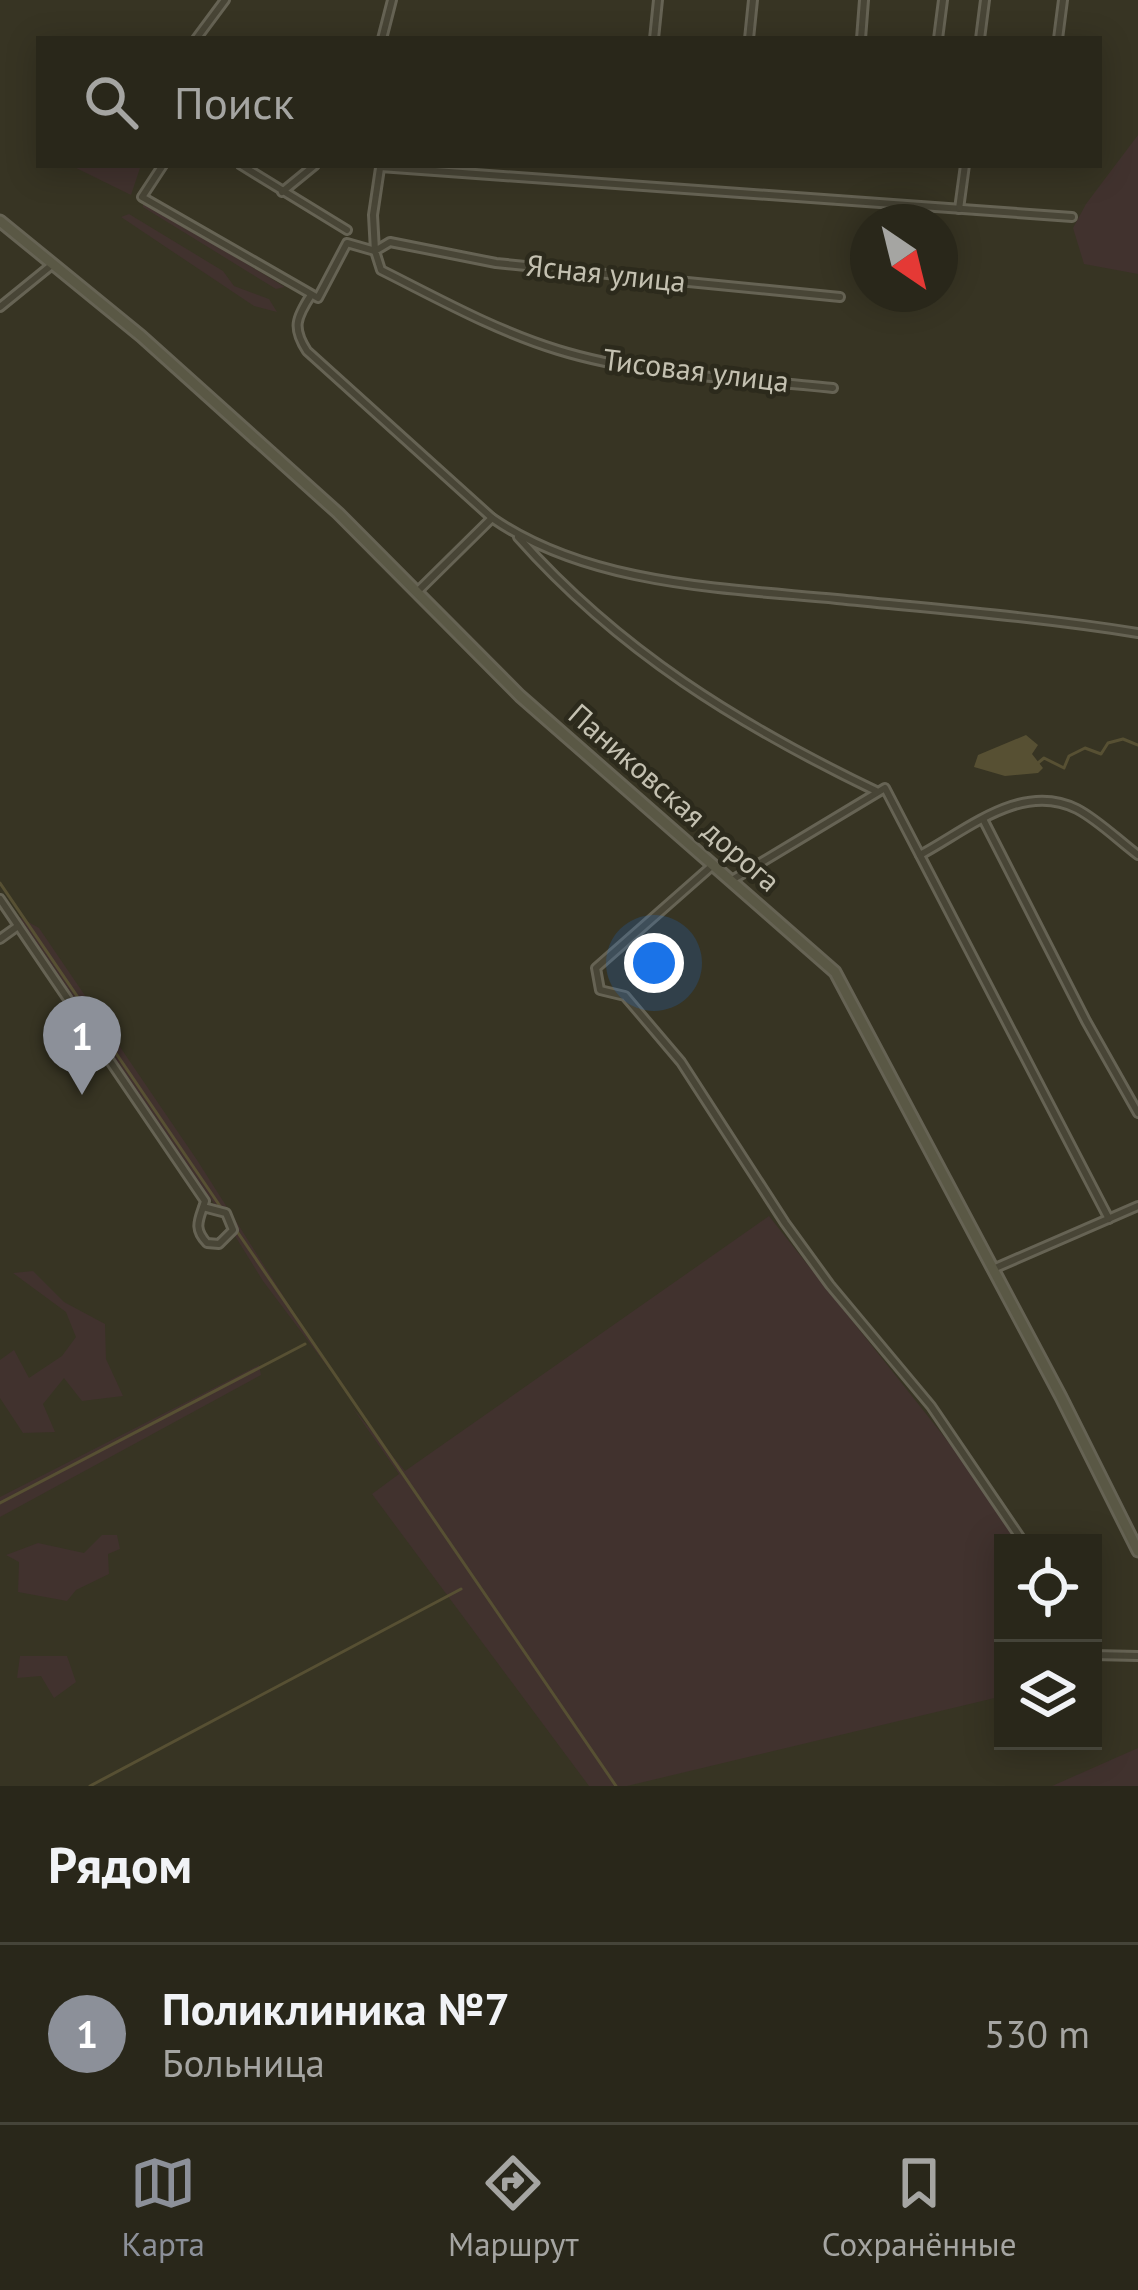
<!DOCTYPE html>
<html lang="ru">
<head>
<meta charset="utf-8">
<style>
  :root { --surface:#29271a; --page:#312f23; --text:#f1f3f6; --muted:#a5a5a2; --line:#454439; --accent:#8c9099 }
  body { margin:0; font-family:"PT Sans",sans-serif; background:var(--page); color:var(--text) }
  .controls { position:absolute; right:36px; bottom:36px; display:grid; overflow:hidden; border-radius:0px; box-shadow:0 6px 30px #0003 }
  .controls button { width:108px; height:108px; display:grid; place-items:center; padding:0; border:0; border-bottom:3px solid var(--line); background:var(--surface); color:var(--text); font:60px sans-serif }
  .compass { position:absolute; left:850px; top:204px; width:108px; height:108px; border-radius:50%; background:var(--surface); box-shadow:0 6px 30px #0003; rotate:145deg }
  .you { position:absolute; left:654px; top:963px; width:42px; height:42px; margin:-30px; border:9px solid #fff; border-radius:50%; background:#1a73e8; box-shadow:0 0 0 18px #1a73e833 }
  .badge { display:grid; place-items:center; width:78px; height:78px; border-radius:50%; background:var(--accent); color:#fff; font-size:39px; font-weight:700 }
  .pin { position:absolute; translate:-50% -99px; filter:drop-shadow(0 3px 6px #0008) }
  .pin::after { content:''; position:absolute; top:63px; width:42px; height:36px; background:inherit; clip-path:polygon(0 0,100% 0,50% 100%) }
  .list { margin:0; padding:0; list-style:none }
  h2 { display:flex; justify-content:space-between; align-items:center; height:156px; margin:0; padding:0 48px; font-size:51px }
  h2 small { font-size:39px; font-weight:400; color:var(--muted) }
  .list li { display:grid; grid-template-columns:78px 1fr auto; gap:36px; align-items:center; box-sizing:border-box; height:180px; padding:0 48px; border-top:3px solid var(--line) }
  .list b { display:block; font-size:45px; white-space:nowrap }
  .list p { margin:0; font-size:39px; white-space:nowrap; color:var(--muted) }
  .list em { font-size:39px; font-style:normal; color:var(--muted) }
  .icon { flex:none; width:66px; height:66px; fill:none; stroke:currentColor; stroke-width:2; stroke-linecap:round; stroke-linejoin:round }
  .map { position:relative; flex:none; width:1138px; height:1786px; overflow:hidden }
  .search { position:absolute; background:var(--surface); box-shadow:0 6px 30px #0003; left:36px; right:36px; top:36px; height:132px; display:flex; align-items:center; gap:30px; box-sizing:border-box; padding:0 42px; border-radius:0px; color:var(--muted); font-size:45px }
  .sheet { height:336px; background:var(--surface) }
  nav { display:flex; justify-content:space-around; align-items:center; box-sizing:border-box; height:168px; border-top:3px solid var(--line); background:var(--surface); font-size:33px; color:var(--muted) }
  nav a { display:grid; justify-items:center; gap:6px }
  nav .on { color:var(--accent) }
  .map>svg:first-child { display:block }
  .green { fill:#41322e }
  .water { fill:#575033 }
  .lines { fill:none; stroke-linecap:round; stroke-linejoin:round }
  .stream { stroke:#575033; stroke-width:3 }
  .street-casing { stroke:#666354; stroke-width:12 }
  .secondary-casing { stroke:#666354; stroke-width:15 }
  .street { stroke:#484536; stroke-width:6 }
  .secondary { stroke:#5a5845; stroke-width:9 }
  .labels { text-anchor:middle; stroke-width:9; stroke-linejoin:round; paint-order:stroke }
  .street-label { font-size:30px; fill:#c4c1b1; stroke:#2c2a1c }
</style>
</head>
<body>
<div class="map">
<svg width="1138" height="1786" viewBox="0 0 1138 1786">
  <rect width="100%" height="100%" fill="#373423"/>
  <g class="green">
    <polygon points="1138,135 1138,274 1084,264 1073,228 1086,204"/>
    <polygon points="70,165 141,165 131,195"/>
    <polygon points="143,202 156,209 285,287 276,289 143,207"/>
    <polygon points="129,214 223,271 234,286 269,299 277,312 254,306 121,217"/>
    <polygon points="14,914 39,928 197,1160 333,1374 263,1281 219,1210 176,1153"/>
    <polygon points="769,1216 996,1502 1017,1543 1003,1543 1003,1696 627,1786 589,1786 372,1494 399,1474 352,1407 405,1471"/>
    <polygon points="33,1271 64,1302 105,1324 106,1359 123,1396 82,1401 64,1378 43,1404 55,1432 23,1433 0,1398 0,1360 14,1350 29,1378 62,1356 76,1337 66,1312 13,1273"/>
    <polygon points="259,1365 261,1375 0,1517 0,1497"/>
    <polygon points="102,1535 117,1535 120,1549 108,1554 109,1574 76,1590 67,1601 18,1592 19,1562 6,1555 38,1543 84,1553"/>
    <polygon points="20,1656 67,1656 76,1682 54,1698 41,1676 17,1678"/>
    <polygon points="1138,1748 1138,1786 1052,1786"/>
  </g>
  <polygon class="water" points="1026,735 1038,745 1032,754 1043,768 1038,773 1005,776 974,767 978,755"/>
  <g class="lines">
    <g class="stream">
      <polyline points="1038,763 1044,758 1064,768 1069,756 1085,748 1101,754 1108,743 1123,739 1138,745"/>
      <polyline points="0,883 222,1209"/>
      <polyline points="234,1227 616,1786"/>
      <polyline points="0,1503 305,1344"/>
      <polyline points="90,1786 461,1589"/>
    </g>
    <defs>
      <g id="street">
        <polyline points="196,39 225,0"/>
        <polyline points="382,39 392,0"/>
        <polyline points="654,39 658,0"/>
        <polyline points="749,39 753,0"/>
        <polyline points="861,39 864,0"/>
        <polyline points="938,39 943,0"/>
        <polyline points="980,39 985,0"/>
        <polyline points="1058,39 1063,0"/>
        <polyline points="163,165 142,197 318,298 347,243 375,251 373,215 380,168"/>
        <polyline points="241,165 347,230"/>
        <polyline points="380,167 1072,217"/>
        <polyline points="282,192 315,165"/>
        <polyline points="959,209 965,165"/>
        <path d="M311,295C296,318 292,328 307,351L492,518"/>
        <polyline points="0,307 53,264"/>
        <path d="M833,388C743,378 645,377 558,350C496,331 439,299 381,270L375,251L390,242L496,263L840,297"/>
        <path d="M518,537C619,651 739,725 876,791"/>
        <path d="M419,590L492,518C589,585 722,588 837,599C937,609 1038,617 1138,633"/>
        <polyline points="984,821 1086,1021 1138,1113"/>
        <path d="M920,855C967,830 1022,781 1077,809C1098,820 1118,840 1138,855"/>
        <polyline points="713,865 596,968 600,990 625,996 681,1062 785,1223 830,1285 931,1406 1024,1543"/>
        <polyline points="732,880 885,788 1109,1219"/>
        <path d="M0,899L205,1201C200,1219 192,1227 207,1243L219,1244L233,1230L226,1213L203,1207"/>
        <polyline points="0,939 18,926"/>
        <polyline points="993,1269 1138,1206"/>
        <polyline points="1093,1655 1138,1656"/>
      </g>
      <polyline id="secondary" points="0,221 141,336 338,513 520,696 835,972 1061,1397 1138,1551"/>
    </defs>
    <use href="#street" class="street-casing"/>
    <use href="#secondary" class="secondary-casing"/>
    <use href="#street" class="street"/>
    <use href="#secondary" class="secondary"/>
  </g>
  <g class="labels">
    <g class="street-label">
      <text transform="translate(606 274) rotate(6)" y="10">Ясная улица</text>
      <text transform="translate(696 371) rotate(7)" y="10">Тисовая улица</text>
      <text transform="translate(674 798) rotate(41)" y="10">Паниковская дорога</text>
    </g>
  </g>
</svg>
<div class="controls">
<button><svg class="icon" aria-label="locate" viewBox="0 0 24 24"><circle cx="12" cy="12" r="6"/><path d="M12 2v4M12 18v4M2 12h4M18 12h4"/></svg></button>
<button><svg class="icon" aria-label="layers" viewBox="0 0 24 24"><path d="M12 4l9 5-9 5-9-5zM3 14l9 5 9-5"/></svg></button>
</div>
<svg class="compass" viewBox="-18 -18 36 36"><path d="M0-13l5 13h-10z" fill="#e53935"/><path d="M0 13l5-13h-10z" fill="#a5a5a2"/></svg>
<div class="you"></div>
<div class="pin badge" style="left:82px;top:1095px">1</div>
<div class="search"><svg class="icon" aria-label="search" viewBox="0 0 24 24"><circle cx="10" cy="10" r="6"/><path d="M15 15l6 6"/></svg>Поиск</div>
</div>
<section class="sheet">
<h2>Рядом<small></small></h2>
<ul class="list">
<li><span class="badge">1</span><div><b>Поликлиника №7</b><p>Больница</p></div><em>530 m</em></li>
</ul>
</section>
<nav>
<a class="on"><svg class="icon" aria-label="map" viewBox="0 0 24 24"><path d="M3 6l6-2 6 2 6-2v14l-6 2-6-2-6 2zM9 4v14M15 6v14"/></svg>Карта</a>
<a><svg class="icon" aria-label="directions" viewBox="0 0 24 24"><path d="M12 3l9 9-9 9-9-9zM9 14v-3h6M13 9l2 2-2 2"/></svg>Маршрут</a>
<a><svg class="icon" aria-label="saved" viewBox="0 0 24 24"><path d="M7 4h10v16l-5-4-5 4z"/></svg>Сохранённые</a>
</nav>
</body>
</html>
